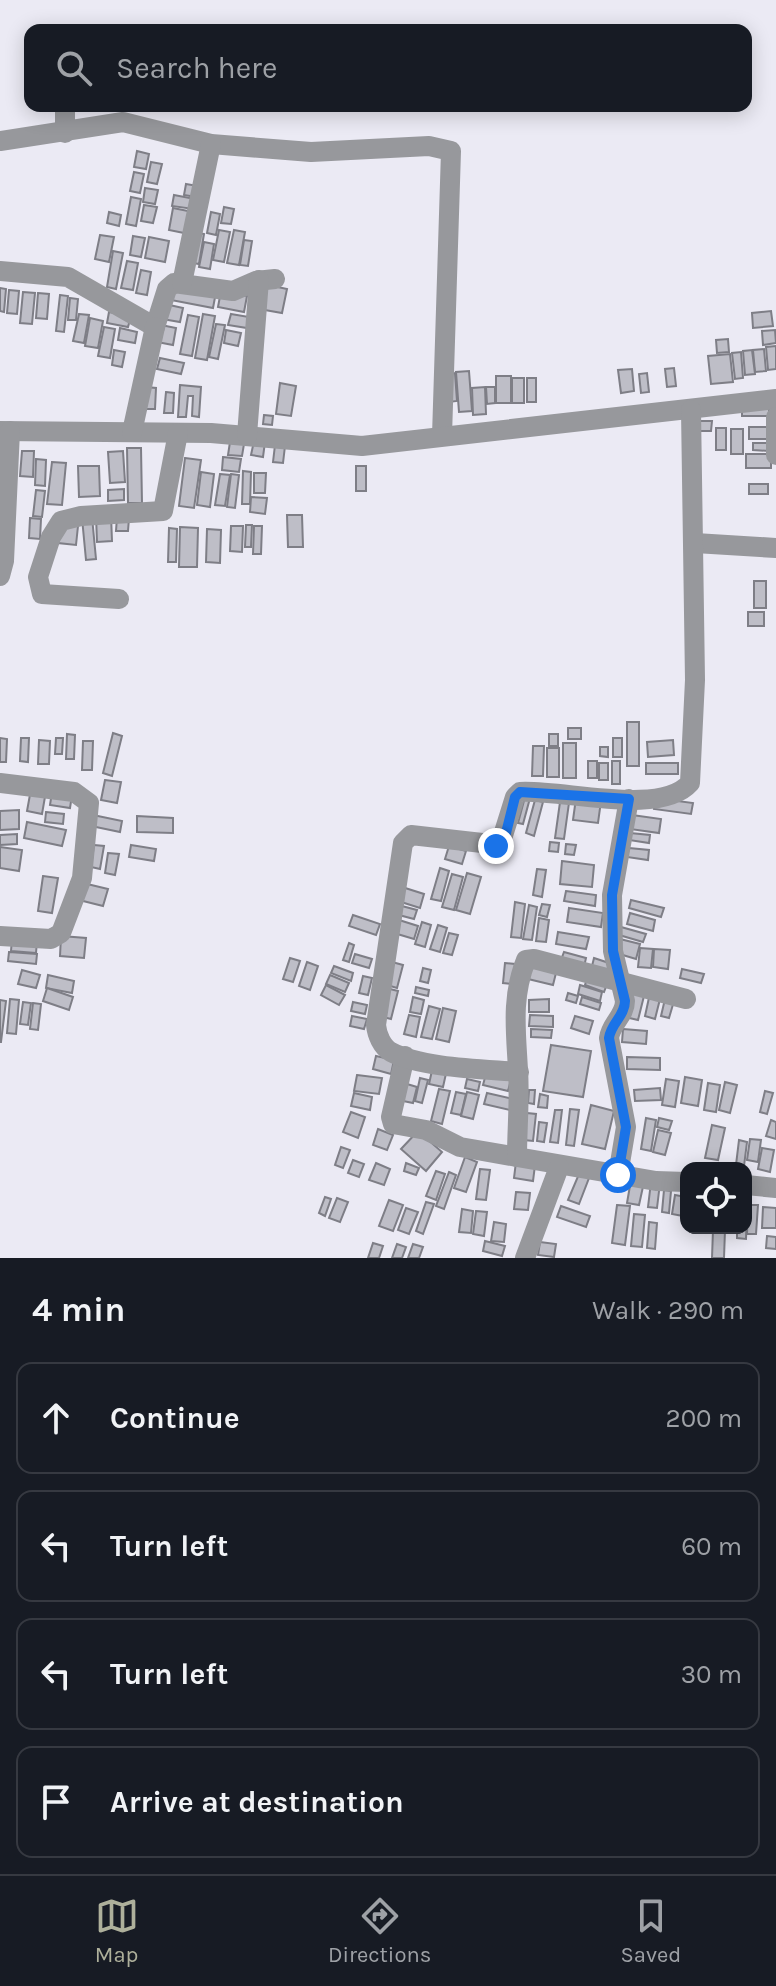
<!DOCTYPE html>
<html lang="en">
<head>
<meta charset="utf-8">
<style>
  :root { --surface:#171b24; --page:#20242c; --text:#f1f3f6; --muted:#9ea1a6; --line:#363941; --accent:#aeb09b }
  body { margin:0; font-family:Karla,sans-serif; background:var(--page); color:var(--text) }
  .controls { position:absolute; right:24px; bottom:24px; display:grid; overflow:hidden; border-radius:16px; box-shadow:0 4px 20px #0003 }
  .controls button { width:72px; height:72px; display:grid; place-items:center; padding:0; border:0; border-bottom:2px solid var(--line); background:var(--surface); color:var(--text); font:40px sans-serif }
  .stop { position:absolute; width:24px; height:24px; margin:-18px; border:6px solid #1a73e8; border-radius:50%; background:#fff }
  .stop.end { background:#1a73e8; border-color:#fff; box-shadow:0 2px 8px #0008 }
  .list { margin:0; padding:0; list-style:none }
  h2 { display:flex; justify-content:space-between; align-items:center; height:104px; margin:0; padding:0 32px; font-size:34px }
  h2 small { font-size:26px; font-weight:400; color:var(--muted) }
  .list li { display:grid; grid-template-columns:52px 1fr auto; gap:24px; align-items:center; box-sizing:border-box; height:112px; margin:0 16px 16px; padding:0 16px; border:2px solid var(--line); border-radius:16px }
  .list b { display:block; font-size:30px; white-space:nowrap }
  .list em { font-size:26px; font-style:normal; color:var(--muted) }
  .icon { flex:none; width:44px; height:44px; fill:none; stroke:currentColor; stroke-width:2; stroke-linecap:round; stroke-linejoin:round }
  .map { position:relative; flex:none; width:776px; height:1258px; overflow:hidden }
  .search { position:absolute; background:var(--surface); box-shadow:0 4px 20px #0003; left:24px; right:24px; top:24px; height:88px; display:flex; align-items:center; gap:20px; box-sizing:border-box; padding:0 28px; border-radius:16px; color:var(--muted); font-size:30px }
  .sheet { height:616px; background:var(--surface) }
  nav { display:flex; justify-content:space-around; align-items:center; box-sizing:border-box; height:112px; border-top:2px solid var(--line); background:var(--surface); font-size:22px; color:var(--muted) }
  nav a { display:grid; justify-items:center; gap:4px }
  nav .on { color:var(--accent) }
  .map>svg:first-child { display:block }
  .building { fill:#bebec7; stroke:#7e7e86; stroke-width:2 }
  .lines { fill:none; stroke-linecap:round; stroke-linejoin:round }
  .minor { stroke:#97989c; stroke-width:20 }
  .route { stroke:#1a73e8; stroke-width:10 }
</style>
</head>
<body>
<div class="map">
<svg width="776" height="1258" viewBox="0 0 776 1258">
  <rect width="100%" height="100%" fill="#ebeaf4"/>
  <g class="building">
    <polygon points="137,151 149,154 146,169 134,167"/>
    <polygon points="151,162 162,164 157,184 147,182"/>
    <polygon points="134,172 144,174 140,193 130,191"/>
    <polygon points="186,184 198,186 196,197 184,195"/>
    <polygon points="145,188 158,190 155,204 143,202"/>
    <polygon points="174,195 195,199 193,209 172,206"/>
    <polygon points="131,197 141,199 136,226 126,224"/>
    <polygon points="144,205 157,207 153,223 141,221"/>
    <polygon points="224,207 234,209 231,224 221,223"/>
    <polygon points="173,208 193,212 189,234 169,230"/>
    <polygon points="109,212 121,215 119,226 107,223"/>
    <polygon points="211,212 220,214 216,235 207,233"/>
    <polygon points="219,230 230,232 224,262 213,260"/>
    <polygon points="234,230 245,232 239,265 227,263"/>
    <polygon points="194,232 204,234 199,264 188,262"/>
    <polygon points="100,235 114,237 109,262 95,259"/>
    <polygon points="133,236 145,238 141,257 130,255"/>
    <polygon points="149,237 169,241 165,262 145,258"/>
    <polygon points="244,240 252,241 248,266 240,265"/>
    <polygon points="204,242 214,244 210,269 199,267"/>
    <polygon points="113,251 123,253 116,289 107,287"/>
    <polygon points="127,261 138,263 133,290 121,288"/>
    <polygon points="141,270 151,272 147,295 136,293"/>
    <polygon points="174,284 216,292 213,308 171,300"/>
    <polygon points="264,284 287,289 282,313 259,309"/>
    <polygon points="0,288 6,289 4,312 0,311"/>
    <polygon points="9,290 19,291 17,314 7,313"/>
    <polygon points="221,291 247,296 244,312 218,307"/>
    <polygon points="23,292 35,293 32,324 20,323"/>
    <polygon points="38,293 49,294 47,319 36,318"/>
    <polygon points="60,295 68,296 64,332 56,331"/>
    <polygon points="70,298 78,299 76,320 68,320"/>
    <polygon points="165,304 183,308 180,322 162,319"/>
    <polygon points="771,311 773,326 753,328 752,313"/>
    <polygon points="109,312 131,316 128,327 107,323"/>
    <polygon points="79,314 89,315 84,343 73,341"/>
    <polygon points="203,314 215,316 207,360 195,358"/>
    <polygon points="231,314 249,317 247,328 228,325"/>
    <polygon points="188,315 199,317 192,356 180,354"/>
    <polygon points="90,318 103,321 98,348 85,346"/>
    <polygon points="216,324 225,325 218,359 209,357"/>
    <polygon points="161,325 176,328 173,345 157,342"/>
    <polygon points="104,327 115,329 110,358 98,356"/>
    <polygon points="120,328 137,332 135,343 118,340"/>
    <polygon points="226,330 241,333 238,346 224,343"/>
    <polygon points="775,330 776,343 763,345 762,331"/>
    <polygon points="728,339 729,352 717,353 716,340"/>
    <polygon points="776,346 776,369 768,370 766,347"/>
    <polygon points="764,349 766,371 755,372 753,350"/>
    <polygon points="114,350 125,352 122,367 112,365"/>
    <polygon points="752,350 755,374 745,375 743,351"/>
    <polygon points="741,352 743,378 735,379 732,353"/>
    <polygon points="730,354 733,382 711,384 708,356"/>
    <polygon points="160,358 184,363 181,374 157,369"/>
    <polygon points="674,368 676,386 667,387 665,369"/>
    <polygon points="632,369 634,391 621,393 618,370"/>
    <polygon points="469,371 472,411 459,412 456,372"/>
    <polygon points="455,373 457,401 449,402 447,374"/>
    <polygon points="647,373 649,392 641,393 639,374"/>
    <rect x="496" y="376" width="15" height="27"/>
    <rect x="512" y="378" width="12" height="25"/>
    <rect x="527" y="378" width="9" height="24"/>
    <polygon points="280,383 296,386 291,416 276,414"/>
    <polygon points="180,385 201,387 199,417 192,416 193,396 188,396 186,417 178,417"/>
    <polygon points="146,387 156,388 155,409 145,409"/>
    <polygon points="485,387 486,414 473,415 472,388"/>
    <polygon points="486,387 495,387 495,403 487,404"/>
    <polygon points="166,392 174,393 173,413 164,413"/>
    <rect x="742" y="404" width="27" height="12"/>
    <polygon points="264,415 273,416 272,425 263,424"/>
    <polygon points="698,421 712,421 711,431 698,431"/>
    <rect x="749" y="427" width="23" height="12"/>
    <rect x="716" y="428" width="10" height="22"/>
    <rect x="731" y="429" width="12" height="25"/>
    <polygon points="254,441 265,442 263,457 251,455"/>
    <polygon points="230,442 244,444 242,456 228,455"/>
    <polygon points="753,443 769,443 769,451 753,450"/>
    <polygon points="275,445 285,446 283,463 273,462"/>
    <polygon points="127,448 141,448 142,503 128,503"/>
    <polygon points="22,451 34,451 33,477 20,476"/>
    <polygon points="123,451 125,482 110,483 108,452"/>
    <rect x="746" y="454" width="25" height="14"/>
    <polygon points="223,457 241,459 239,472 222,470"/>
    <polygon points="185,458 201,460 194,508 179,506"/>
    <polygon points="36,459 46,460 45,486 35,485"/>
    <polygon points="52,462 66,463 62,505 47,504"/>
    <polygon points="78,466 99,466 100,496 79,497"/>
    <rect x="356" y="466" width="10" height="25"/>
    <polygon points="243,471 251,472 250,504 242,504"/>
    <polygon points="201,472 214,474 210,507 197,505"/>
    <polygon points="254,473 266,473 265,493 254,493"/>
    <polygon points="220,474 230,475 225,506 215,505"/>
    <polygon points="231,474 239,475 235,508 227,507"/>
    <rect x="749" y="484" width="19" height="10"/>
    <polygon points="124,489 124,500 108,501 108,490"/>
    <polygon points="36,490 45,491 42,517 33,516"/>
    <polygon points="251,497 267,498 265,514 250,512"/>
    <polygon points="111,515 112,541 97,542 96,516"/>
    <polygon points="287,515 302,515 303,547 288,547"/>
    <polygon points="92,517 96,559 86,560 82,518"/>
    <polygon points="117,517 129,518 128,531 116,531"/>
    <polygon points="30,518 41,519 40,539 29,538"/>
    <polygon points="59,524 78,526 76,545 58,543"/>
    <polygon points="246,525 252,525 251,547 245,547"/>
    <polygon points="231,526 243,526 242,552 230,551"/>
    <polygon points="254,526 262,526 261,554 253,554"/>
    <polygon points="180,527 198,528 197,567 179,567"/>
    <polygon points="169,528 177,529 176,562 168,562"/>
    <polygon points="207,529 221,530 220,563 206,562"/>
    <rect x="754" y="581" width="12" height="27"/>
    <rect x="748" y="612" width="16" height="14"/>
    <rect x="627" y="722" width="12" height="44"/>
    <rect x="568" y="728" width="13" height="11"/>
    <polygon points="113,733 122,736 112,776 103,773"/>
    <polygon points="67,734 75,735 74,759 66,759"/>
    <rect x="549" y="734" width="9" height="12"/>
    <polygon points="0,738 7,739 6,762 0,762"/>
    <polygon points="21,738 29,738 28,762 20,761"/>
    <polygon points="56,738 63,738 62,754 55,754"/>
    <rect x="613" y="738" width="9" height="19"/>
    <polygon points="39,740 50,741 49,764 38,764"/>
    <polygon points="673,740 674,755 648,757 647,742"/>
    <polygon points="83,741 93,741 92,770 82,770"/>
    <rect x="563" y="743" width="13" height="35"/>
    <polygon points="533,746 544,746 543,776 532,776"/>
    <polygon points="600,747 608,747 608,757 600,756"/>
    <rect x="547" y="748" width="12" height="29"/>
    <rect x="588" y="761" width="9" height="17"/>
    <rect x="612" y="761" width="8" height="23"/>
    <rect x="599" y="763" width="9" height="17"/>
    <rect x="646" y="763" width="32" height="11"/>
    <polygon points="105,780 121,782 117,803 101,800"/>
    <polygon points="31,789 46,791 42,814 27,811"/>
    <polygon points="52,792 72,795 70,808 50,805"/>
    <polygon points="525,797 530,798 523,824 518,823"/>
    <polygon points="576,798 601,801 598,823 573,820"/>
    <polygon points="655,798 693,803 691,814 654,809"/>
    <polygon points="535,800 543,802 534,836 526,833"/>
    <polygon points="560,802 569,803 564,839 555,838"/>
    <polygon points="19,810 19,829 0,830 0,811"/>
    <polygon points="46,812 64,814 63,824 45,822"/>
    <polygon points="93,815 122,821 120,832 91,826"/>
    <polygon points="632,815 661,819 659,833 630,829"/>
    <polygon points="137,816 173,818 173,833 137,832"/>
    <polygon points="27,822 66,830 62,846 24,838"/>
    <polygon points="630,833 650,835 649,843 629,840"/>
    <polygon points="17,834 17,844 0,845 0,835"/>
    <polygon points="550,842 559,843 558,852 549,851"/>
    <polygon points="566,844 576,845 574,855 565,854"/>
    <polygon points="94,845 104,846 100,869 91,867"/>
    <polygon points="131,845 156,849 154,861 129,857"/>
    <polygon points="449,846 466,851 462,864 445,859"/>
    <polygon points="0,847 22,850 19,871 0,868"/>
    <polygon points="629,848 649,850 648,860 627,857"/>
    <polygon points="108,853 119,854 115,875 105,873"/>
    <polygon points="562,861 594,865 592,887 560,884"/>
    <polygon points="440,868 449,871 441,901 431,899"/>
    <polygon points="537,869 546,870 542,897 533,895"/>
    <polygon points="467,873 481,877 470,914 456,910"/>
    <polygon points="452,874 463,877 454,910 442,907"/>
    <polygon points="43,876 58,878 52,913 38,911"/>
    <polygon points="83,883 108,889 103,906 79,900"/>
    <polygon points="402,887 424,894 420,908 398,901"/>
    <polygon points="566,891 596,895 595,906 564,901"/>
    <polygon points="631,900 664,908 661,917 629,908"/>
    <polygon points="515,902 525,904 521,938 511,937"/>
    <polygon points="542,904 550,905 547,917 539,915"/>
    <polygon points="398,905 417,910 414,919 395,914"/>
    <polygon points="529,905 537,907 532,940 523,939"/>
    <polygon points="569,908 603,913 601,927 567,922"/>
    <polygon points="630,913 655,920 653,931 627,924"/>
    <polygon points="353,915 380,924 376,935 349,926"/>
    <polygon points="539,918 549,920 546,942 536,941"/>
    <polygon points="399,920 418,926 414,939 394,933"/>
    <polygon points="422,922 431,925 425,947 415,944"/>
    <polygon points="438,925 447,928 440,952 430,949"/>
    <polygon points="621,927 646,934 643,942 619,935"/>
    <polygon points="558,932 589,937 586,949 556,944"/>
    <polygon points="449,933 458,935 452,955 443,953"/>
    <polygon points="61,936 86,938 84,958 60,956"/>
    <polygon points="12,939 37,941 36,953 11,951"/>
    <polygon points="620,939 640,944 636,959 616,953"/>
    <polygon points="349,943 354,945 349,962 343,960"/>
    <polygon points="640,948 653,949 651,968 638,967"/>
    <polygon points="654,949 670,950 668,969 653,967"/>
    <polygon points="9,952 37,954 36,964 8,961"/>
    <polygon points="564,952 586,958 584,967 561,960"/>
    <polygon points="355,954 372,959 369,968 352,963"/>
    <polygon points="290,958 300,961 293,982 283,979"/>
    <polygon points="594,958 612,964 610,971 592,966"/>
    <polygon points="307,962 318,966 310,990 299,986"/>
    <polygon points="392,962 403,965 397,988 387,985"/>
    <polygon points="505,963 515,964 513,984 503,983"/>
    <polygon points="334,966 353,973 351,981 331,973"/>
    <polygon points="531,967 556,973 553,985 528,979"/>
    <polygon points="423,968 431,970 428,983 420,981"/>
    <polygon points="682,969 704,974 701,983 680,978"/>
    <polygon points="22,970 40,975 36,988 18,984"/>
    <polygon points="589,973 609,979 604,992 585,985"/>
    <polygon points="48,975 74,981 72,993 46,988"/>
    <polygon points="330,975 349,983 345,992 326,984"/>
    <polygon points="363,976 372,978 368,995 359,993"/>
    <polygon points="326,985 345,995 339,1005 321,995"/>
    <polygon points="580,985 602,992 600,1001 578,994"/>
    <polygon points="416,987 429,990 428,996 415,993"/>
    <polygon points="47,988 73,997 69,1010 43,1001"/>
    <polygon points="390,989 398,991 391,1019 383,1017"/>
    <polygon points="568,993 578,996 576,1003 566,1000"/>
    <polygon points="631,993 644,996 638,1020 625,1017"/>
    <polygon points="650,993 661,995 655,1019 645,1016"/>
    <polygon points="413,997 424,1000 421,1014 410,1012"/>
    <polygon points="582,997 601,1003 599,1010 580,1004"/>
    <polygon points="10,999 19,1000 16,1034 7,1033"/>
    <polygon points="549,999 549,1012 529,1012 529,1000"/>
    <polygon points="665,999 674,1001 669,1018 661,1016"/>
    <polygon points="0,1000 6,1001 1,1042 0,1042"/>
    <polygon points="23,1002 31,1003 28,1025 20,1024"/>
    <polygon points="353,1002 367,1005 365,1014 351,1011"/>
    <polygon points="33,1003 41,1004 38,1030 30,1029"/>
    <polygon points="429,1006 440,1009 432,1039 421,1037"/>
    <polygon points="443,1008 456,1011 449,1042 436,1039"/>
    <polygon points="409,1015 420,1017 416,1037 404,1034"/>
    <polygon points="530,1015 553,1016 553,1027 529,1026"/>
    <polygon points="352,1016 367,1019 364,1029 350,1026"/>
    <polygon points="575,1016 593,1021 589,1034 571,1028"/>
    <polygon points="531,1029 552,1030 551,1038 531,1037"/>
    <polygon points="623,1029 647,1031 646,1044 622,1042"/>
    <polygon points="551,1045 591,1051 583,1097 543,1091"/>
    <polygon points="376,1056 394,1060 391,1074 373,1069"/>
    <polygon points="627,1057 660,1058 660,1070 627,1069"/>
    <polygon points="433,1066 447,1069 443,1087 429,1084"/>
    <polygon points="487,1070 512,1076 508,1091 483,1085"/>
    <polygon points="357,1075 382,1078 379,1094 354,1091"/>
    <polygon points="685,1077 702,1080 698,1106 681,1103"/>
    <polygon points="420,1078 428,1080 422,1103 415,1101"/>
    <polygon points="467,1079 480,1082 478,1091 465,1088"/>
    <polygon points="666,1079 679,1081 675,1107 662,1105"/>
    <polygon points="725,1082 737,1085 730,1113 719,1110"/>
    <polygon points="708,1083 720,1085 716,1112 704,1110"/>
    <polygon points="407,1084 417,1087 413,1103 403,1101"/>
    <polygon points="660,1088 661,1100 635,1101 634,1090"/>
    <polygon points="439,1089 450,1091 442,1124 431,1121"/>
    <polygon points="529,1090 535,1090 534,1104 528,1103"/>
    <polygon points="765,1091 773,1093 767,1114 760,1112"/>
    <polygon points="456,1092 466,1094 461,1115 451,1113"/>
    <polygon points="467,1092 479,1095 473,1119 461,1116"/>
    <polygon points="354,1093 372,1097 370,1110 351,1106"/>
    <polygon points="487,1093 513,1099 510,1110 484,1104"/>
    <polygon points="540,1094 548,1096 547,1108 538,1107"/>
    <polygon points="591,1105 614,1111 605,1149 582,1144"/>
    <polygon points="570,1109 579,1110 574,1146 566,1145"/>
    <polygon points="555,1110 562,1110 558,1143 550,1142"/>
    <polygon points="351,1112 365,1117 358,1138 343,1132"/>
    <polygon points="527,1113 536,1114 533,1141 524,1140"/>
    <polygon points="646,1118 656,1120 651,1151 641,1149"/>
    <polygon points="659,1118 672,1121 669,1130 657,1127"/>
    <polygon points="771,1120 776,1122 776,1139 766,1136"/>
    <polygon points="539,1122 547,1123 544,1142 537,1141"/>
    <polygon points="712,1125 725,1128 718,1160 705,1158"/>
    <polygon points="378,1129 393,1135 387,1150 373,1145"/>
    <polygon points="658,1130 671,1133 665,1155 653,1152"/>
    <polygon points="418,1131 442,1152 426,1171 401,1149"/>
    <polygon points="750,1139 761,1140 758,1162 747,1160"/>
    <polygon points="739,1140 747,1142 744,1166 736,1165"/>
    <polygon points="341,1147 350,1150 343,1168 335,1165"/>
    <polygon points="762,1148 774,1150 770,1172 758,1169"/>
    <polygon points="465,1157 477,1162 466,1192 454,1188"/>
    <polygon points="353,1160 364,1164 359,1177 348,1173"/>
    <polygon points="516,1162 535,1165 533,1181 514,1178"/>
    <polygon points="376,1163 390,1169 384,1185 369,1180"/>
    <polygon points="406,1163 419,1168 416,1175 404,1171"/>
    <polygon points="480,1169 490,1170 486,1200 476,1199"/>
    <polygon points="436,1171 445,1174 436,1200 426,1196"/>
    <polygon points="449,1172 456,1175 444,1209 436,1206"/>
    <polygon points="579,1174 589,1178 579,1204 568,1200"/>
    <polygon points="631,1180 644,1182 639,1205 627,1203"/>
    <polygon points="651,1182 660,1183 657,1208 648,1207"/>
    <polygon points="664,1190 671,1191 669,1213 662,1212"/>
    <polygon points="516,1192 530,1193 528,1210 514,1209"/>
    <polygon points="675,1195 686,1197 683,1216 672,1214"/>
    <polygon points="325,1197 331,1199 325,1216 319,1213"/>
    <polygon points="337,1198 348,1202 340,1222 329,1218"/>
    <polygon points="389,1200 403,1205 393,1231 379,1226"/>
    <polygon points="426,1202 434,1204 423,1234 416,1231"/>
    <polygon points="617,1205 630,1206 625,1245 612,1243"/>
    <polygon points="748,1205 758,1205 756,1234 747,1234"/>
    <polygon points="561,1206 590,1216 586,1227 557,1217"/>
    <polygon points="763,1207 776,1208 776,1228 762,1228"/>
    <polygon points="406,1208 418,1212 409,1234 398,1230"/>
    <polygon points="462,1209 473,1211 471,1233 459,1232"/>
    <polygon points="476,1211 487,1212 484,1236 473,1234"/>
    <polygon points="747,1211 746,1239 737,1238 737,1228 746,1228"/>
    <polygon points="634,1214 645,1215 642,1247 631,1246"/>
    <polygon points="494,1222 506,1224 504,1242 491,1241"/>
    <polygon points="649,1222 657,1223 655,1249 647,1248"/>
    <polygon points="713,1230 725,1230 724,1258 712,1258"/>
    <polygon points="767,1236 776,1237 776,1249 766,1248"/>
    <polygon points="485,1241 505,1246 502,1256 483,1251"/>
    <polygon points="540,1242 556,1244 554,1257 538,1255"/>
    <polygon points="373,1243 383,1246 379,1258 368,1258"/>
    <polygon points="397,1244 406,1247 402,1258 392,1258"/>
    <polygon points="413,1244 423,1247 419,1258 408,1258"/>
  </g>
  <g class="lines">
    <g class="minor">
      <polyline points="65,133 65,106"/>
      <polyline points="0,141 123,122 211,144 311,152 429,146 451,151 442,436"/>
      <polyline points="0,271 68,277 155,327 167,289 174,283 233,291 256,281 275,279"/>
      <polyline points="182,283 211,144"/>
      <polyline points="0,431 211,433 362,446 776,399"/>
      <polyline points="132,432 155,327"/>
      <polyline points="247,435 259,280"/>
      <polyline points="776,455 776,417"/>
      <polyline points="695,543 776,548"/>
      <polyline points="0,576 4,561 10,431"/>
      <polyline points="119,599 42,594 38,577 51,537 61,521 81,516 163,511 178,433"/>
      <polyline points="0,783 74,792 89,803 82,878 61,933 51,939 0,936"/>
      <polyline points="405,1056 391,1117 393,1124 426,1130 460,1147 517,1157"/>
      <path d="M519,1072C483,1069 422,1068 391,1052C382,1047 377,1035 376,1025L403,843L411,835L500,845L515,797L520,792C562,789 660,817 690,783L695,680L691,410"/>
      <path d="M618,1175L626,1127L609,1038C611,1023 625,1016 625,1001L613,951L612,895L629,799"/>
      <path d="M686,1182L656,1181L517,1157C517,1129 520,1099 518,1070C516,1031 511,998 526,960L534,959L686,999"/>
      <polyline points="746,1185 776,1188"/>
      <polyline points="525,1258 559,1167"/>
    </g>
  </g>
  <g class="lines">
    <path class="route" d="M496,846L505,837L515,797L520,792L629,799L612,895L613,951L625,1001C625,1016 611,1023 609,1038L626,1127L618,1175"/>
  </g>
</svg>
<div class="controls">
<button><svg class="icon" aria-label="locate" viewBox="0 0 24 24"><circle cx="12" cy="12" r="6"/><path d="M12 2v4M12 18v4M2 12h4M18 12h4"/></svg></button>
</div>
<div class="stop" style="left:618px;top:1175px"></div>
<div class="stop end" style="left:496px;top:846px"></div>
<div class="search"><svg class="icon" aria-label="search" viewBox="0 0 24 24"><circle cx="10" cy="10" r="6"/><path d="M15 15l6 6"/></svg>Search here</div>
</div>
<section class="sheet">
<h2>4 min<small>Walk · 290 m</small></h2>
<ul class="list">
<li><svg class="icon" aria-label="ahead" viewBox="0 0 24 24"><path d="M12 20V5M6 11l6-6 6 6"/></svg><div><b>Continue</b></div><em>200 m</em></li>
<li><svg class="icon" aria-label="left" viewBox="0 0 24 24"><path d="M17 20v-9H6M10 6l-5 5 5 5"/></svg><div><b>Turn left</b></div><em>60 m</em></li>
<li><svg class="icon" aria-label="left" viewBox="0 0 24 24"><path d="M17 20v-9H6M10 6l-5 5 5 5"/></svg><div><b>Turn left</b></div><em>30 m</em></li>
<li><svg class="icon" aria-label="arrive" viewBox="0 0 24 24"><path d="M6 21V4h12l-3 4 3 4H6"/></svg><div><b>Arrive at destination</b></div></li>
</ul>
</section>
<nav>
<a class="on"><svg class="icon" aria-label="map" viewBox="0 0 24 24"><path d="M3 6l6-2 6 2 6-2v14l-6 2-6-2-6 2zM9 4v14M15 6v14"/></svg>Map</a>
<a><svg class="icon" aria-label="directions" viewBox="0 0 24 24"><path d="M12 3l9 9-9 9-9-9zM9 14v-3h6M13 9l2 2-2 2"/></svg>Directions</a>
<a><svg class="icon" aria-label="saved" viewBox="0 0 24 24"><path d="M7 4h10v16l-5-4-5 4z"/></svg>Saved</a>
</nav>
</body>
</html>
